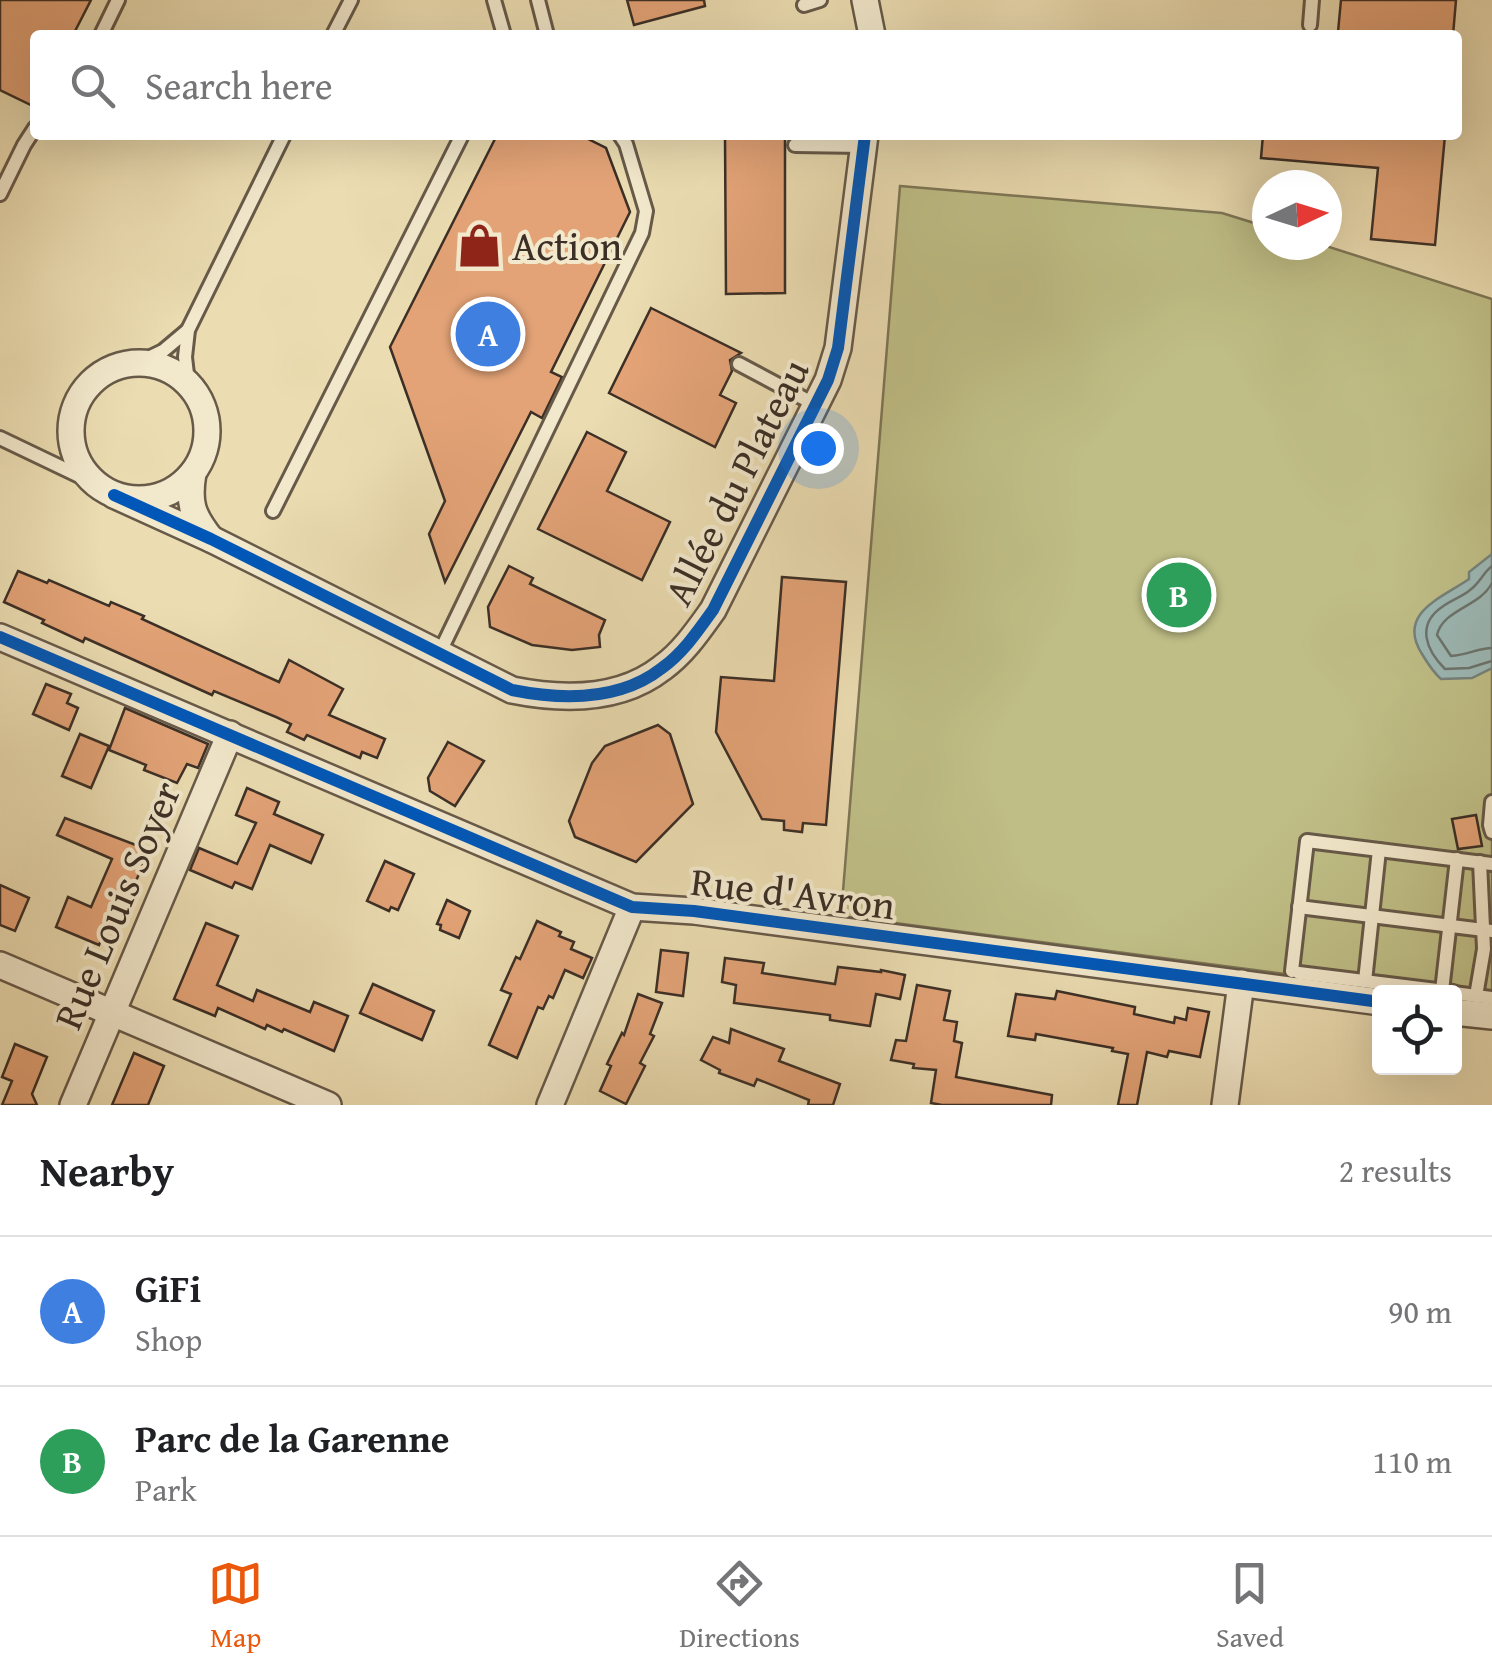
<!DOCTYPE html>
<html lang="en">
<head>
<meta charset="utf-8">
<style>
  :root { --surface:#fff; --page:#f6f6f6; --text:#202124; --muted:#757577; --line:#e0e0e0; --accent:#ea580c }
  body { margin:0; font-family:"Gentium Book Plus",serif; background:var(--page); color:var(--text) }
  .controls { position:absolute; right:30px; bottom:30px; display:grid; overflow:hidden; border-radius:10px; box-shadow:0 10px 40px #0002 }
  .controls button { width:90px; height:90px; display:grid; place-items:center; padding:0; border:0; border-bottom:2px solid var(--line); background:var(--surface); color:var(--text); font:50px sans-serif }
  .compass { position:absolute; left:1252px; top:170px; width:90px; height:90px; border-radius:50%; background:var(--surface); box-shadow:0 10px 40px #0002; rotate:86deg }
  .you { position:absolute; left:818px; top:448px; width:35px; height:35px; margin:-25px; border:8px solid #fff; border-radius:50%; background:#1a73e8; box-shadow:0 0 0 15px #1a73e833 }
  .badge { display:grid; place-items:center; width:65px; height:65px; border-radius:50%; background:var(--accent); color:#fff; font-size:32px; font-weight:700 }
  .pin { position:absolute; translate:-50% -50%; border:5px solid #fff; box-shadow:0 2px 10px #0006 }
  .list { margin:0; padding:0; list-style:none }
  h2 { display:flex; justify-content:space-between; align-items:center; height:130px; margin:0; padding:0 40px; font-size:42px }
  h2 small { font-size:32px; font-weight:400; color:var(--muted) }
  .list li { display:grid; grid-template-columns:65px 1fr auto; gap:30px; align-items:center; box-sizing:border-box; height:150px; padding:0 40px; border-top:2px solid var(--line) }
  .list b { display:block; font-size:38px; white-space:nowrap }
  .list p { margin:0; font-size:32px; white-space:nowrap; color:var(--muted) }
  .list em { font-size:32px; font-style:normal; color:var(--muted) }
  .icon { flex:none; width:55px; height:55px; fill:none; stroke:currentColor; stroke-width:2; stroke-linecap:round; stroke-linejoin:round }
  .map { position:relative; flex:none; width:1492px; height:1105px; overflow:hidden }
  .search { position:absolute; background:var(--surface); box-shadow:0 10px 40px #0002; left:30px; right:30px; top:30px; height:110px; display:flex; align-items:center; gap:25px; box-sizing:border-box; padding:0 35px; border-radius:10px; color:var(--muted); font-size:38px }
  .sheet { height:430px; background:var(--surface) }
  nav { display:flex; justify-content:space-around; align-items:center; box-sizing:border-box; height:140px; border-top:2px solid var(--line); background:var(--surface); font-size:28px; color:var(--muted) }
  nav a { display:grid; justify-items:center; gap:5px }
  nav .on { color:var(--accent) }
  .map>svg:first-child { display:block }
  .green { fill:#bfbe86; stroke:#7d7656; stroke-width:2.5 }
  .water { fill:#9cb9b6; stroke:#75827c; stroke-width:2.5 }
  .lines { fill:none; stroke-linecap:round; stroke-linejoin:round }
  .shore { stroke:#6c746e; stroke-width:2.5 }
  .building { fill:#e3a377; stroke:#3b2f26; stroke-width:2.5 }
  .service-casing { stroke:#675a49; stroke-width:18 }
  .minor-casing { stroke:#675a49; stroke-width:30 }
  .service { stroke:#f2e8cc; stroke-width:12 }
  .minor { stroke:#f2e8cc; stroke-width:25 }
  .cycleway-casing { stroke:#f2e8cc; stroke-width:19 }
  .cycleway { stroke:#0057b8; stroke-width:12 }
  .labels { text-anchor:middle; stroke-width:8; stroke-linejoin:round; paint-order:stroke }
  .poi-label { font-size:40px; fill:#3b2f26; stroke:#f2e8cc; text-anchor:start }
  .street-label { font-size:40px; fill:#3b2f26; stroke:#f2e8cc }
</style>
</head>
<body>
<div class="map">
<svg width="1492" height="1105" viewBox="0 0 1492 1105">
  <rect width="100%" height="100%" fill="#ebdcb1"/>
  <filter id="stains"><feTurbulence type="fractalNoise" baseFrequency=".002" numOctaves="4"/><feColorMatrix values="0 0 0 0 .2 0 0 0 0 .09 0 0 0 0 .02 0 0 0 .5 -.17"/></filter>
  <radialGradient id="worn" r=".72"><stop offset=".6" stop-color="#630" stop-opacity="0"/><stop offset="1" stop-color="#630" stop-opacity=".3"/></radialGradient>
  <polygon class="green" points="900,186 1222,213 1267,227 1267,245 1323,245 1492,299 1492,1001 841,916"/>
  <path class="water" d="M1492,554V668L1472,678L1441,679C1433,672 1428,664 1422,654C1396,613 1442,598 1469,579V572Z"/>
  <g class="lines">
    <g class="shore">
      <path d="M1492,566C1483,573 1480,583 1470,590C1462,597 1451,600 1442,607C1416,625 1426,650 1445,669L1469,668L1492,661"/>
      <path d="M1492,583C1480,607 1443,609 1437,635L1451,656C1468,655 1478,648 1492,648"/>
    </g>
  </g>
  <g class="building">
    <polygon points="0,0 91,0 73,35 35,35 35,107 0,90"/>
    <polygon points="627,0 704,0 705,6 634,25"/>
    <polygon points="1341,0 1456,0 1453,35 1373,35 1338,32"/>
    <polygon points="497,135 580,135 606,148 630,212 551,372 562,377 542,418 531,412 445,582 429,534 445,501 390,347"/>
    <polygon points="725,135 785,135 785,293 726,294"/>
    <polygon points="1263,135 1445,135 1435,245 1371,239 1378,168 1261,158"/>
    <polygon points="651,308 741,353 730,360 732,371 720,395 736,403 715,447 609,393"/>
    <polygon points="587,432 626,452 607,491 670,522 642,580 538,529"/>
    <polygon points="509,566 533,578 530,584 605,620 599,635 600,647 572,650 532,645 490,627 488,607"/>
    <polygon points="18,571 47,583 49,580 109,606 111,602 144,616 142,619 279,682 289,660 343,689 329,715 385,739 377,758 362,752 360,758 307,735 304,740 287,732 291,724 276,717 214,691 212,695 85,638 83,642 42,623 44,620 4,602"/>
    <polygon points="782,577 846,582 826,825 803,823 802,832 784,830 784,821 762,819 716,732 721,677 774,681"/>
    <polygon points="46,684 71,694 67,703 78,708 69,730 33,714"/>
    <polygon points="125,708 208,744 198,768 187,764 177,783 144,770 146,765 109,750"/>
    <polygon points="658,725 670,734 693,804 636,862 575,837 569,821 592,763 605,746"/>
    <polygon points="80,734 109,746 91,788 62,776"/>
    <polygon points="448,742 484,761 455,806 430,791 428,778"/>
    <polygon points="247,788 279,802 274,814 323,835 311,863 270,845 252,889 235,882 232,888 190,870 199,848 237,864 256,823 236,815"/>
    <polygon points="1476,815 1482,846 1458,849 1452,819"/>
    <polygon points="65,818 149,850 131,893 123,890 99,945 56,927 68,897 91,907 112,859 57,835"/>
    <polygon points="385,861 414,874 398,910 391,907 389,911 367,901"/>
    <polygon points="0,885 29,898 15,931 0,925"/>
    <polygon points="447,900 470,911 459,938 440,930 441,925 437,924"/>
    <polygon points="537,921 561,932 559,936 574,942 571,949 592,958 583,978 565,970 553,998 549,996 543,1009 538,1007 517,1058 489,1045 511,994 501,990 516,957 520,959"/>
    <polygon points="206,923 238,936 217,985 253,1001 257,990 310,1012 314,1002 348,1016 334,1051 284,1029 282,1032 267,1025 265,1029 218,1008 215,1016 174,999"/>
    <polygon points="661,950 688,953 683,996 656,992"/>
    <polygon points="725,958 764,963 762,973 835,984 838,967 881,972 881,970 905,975 900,999 876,994 870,1026 830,1020 830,1015 734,1003 736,985 722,982"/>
    <polygon points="373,984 434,1011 422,1040 360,1013"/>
    <polygon points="917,985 950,991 944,1020 957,1022 954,1041 962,1043 956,1077 1052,1095 1051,1105 942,1105 931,1103 936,1070 913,1068 914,1064 891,1060 896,1040 906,1041"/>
    <polygon points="1057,991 1135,1007 1134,1014 1174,1023 1175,1017 1186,1020 1188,1008 1209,1012 1200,1057 1169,1051 1167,1057 1147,1052 1137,1105 1118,1105 1128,1054 1112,1051 1113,1048 1036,1034 1035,1040 1008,1036 1016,994 1055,999"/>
    <polygon points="638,994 662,1003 650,1034 654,1036 640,1063 645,1066 626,1104 600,1091 611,1066 607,1064 622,1033 624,1035"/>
    <polygon points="731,1029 784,1049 779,1061 840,1084 833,1105 808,1105 809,1100 757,1079 754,1086 719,1073 720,1070 701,1060 713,1037 729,1043"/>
    <polygon points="15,1044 47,1057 32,1094 37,1105 2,1105 12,1081 2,1077"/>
    <polygon points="134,1053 164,1066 148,1105 112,1105"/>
  </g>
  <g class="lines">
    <defs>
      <g id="service">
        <polyline points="494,0 504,35"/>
        <polyline points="538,0 547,35"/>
        <polyline points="804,5 820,0"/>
        <polyline points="1310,25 1312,0"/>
        <polyline points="101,35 118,0"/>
        <polyline points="333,35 351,0"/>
        <polyline points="795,145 863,146"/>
        <polyline points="0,194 24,145 35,128"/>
        <polyline points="138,363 163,351 188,330"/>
        <polyline points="739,364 816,405"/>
        <polyline points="188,383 185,357 188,330 284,135"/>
        <polyline points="0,438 94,483"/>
        <polyline points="273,511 462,135"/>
        <polyline points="439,654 642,233 646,211 626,144 620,135"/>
        <polyline points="1492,802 1490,825 1492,832"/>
        <polyline points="1299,907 1492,931"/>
        <polyline points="1292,971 1307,841 1492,864"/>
        <polyline points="1299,973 1453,992"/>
        <polyline points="1365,981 1379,850"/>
        <polyline points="1442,991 1457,859"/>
        <polyline points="1454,993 1492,998"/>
        <polyline points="1476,996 1484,949 1480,862"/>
      </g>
      <g id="minor">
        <polyline points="865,0 872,35"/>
        <circle cx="139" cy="431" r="68"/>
        <path d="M193,473C188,503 192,515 211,539"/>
        <path d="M114,495L211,539L512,690C562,700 620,701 662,668C683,653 698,631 713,610L828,380L838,348L865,135"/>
        <polyline points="0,637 632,907 694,911 1380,1002"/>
        <polyline points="0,965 328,1105"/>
        <polyline points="1454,1012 1492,1016"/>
        <polyline points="73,1105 230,734"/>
        <polyline points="550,1105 632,907"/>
        <polyline points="1225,1105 1241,983"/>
      </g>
    </defs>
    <use href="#service" class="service-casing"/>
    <use href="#minor" class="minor-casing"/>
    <use href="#service" class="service"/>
    <use href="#minor" class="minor"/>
    <defs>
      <g id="cycleway">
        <path d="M114,495L211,539L512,690C562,700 620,701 662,668C683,653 698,631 713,610L828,380L838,348L865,135"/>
        <polyline points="0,637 632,907 694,911 1380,1002"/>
      </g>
    </defs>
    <use href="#cycleway" class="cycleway-casing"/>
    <use href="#cycleway" class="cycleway"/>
  </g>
  <defs>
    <symbol id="shop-bare" viewBox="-9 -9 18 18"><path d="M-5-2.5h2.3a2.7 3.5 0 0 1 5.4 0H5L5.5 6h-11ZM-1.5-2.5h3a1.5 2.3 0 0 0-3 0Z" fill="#8f2418" stroke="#f2e8cc" stroke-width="2.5" paint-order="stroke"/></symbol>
  </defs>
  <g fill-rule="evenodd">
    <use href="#shop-bare" x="448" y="214" width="63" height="63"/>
  </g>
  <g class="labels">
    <g class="poi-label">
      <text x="512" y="260">Action</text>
    </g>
    <g class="street-label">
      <text transform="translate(736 482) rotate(-63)" y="14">Allée du Plateau</text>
      <text transform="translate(793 893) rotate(7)" y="14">Rue d'Avron</text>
      <text transform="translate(117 905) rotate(-67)" y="14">Rue Louis Soyer</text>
    </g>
  </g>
  <rect width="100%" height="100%" filter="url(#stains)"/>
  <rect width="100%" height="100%" fill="url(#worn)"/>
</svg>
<div class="controls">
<button><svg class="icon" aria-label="locate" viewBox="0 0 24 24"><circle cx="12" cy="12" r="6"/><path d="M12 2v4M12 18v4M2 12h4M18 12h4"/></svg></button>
</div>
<svg class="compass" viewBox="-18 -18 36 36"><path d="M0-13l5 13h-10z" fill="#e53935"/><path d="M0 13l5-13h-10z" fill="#757577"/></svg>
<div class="you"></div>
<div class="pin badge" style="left:488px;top:334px;background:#3f7fe0">A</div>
<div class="pin badge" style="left:1179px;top:595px;background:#2e9e5b">B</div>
<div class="search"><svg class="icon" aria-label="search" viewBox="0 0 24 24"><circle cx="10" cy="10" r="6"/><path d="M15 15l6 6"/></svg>Search here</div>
</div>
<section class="sheet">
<h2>Nearby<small>2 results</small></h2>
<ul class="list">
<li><span class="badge" style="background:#3f7fe0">A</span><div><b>GiFi</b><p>Shop</p></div><em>90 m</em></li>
<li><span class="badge" style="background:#2e9e5b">B</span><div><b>Parc de la Garenne</b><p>Park</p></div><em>110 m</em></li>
</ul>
</section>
<nav>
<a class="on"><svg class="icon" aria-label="map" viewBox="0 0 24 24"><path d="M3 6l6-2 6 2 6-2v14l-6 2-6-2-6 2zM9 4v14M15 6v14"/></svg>Map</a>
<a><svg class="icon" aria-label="directions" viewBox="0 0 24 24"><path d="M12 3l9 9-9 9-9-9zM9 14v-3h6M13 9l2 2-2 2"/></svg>Directions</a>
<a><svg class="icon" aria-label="saved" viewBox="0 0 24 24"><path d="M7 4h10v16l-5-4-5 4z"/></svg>Saved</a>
</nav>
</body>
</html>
